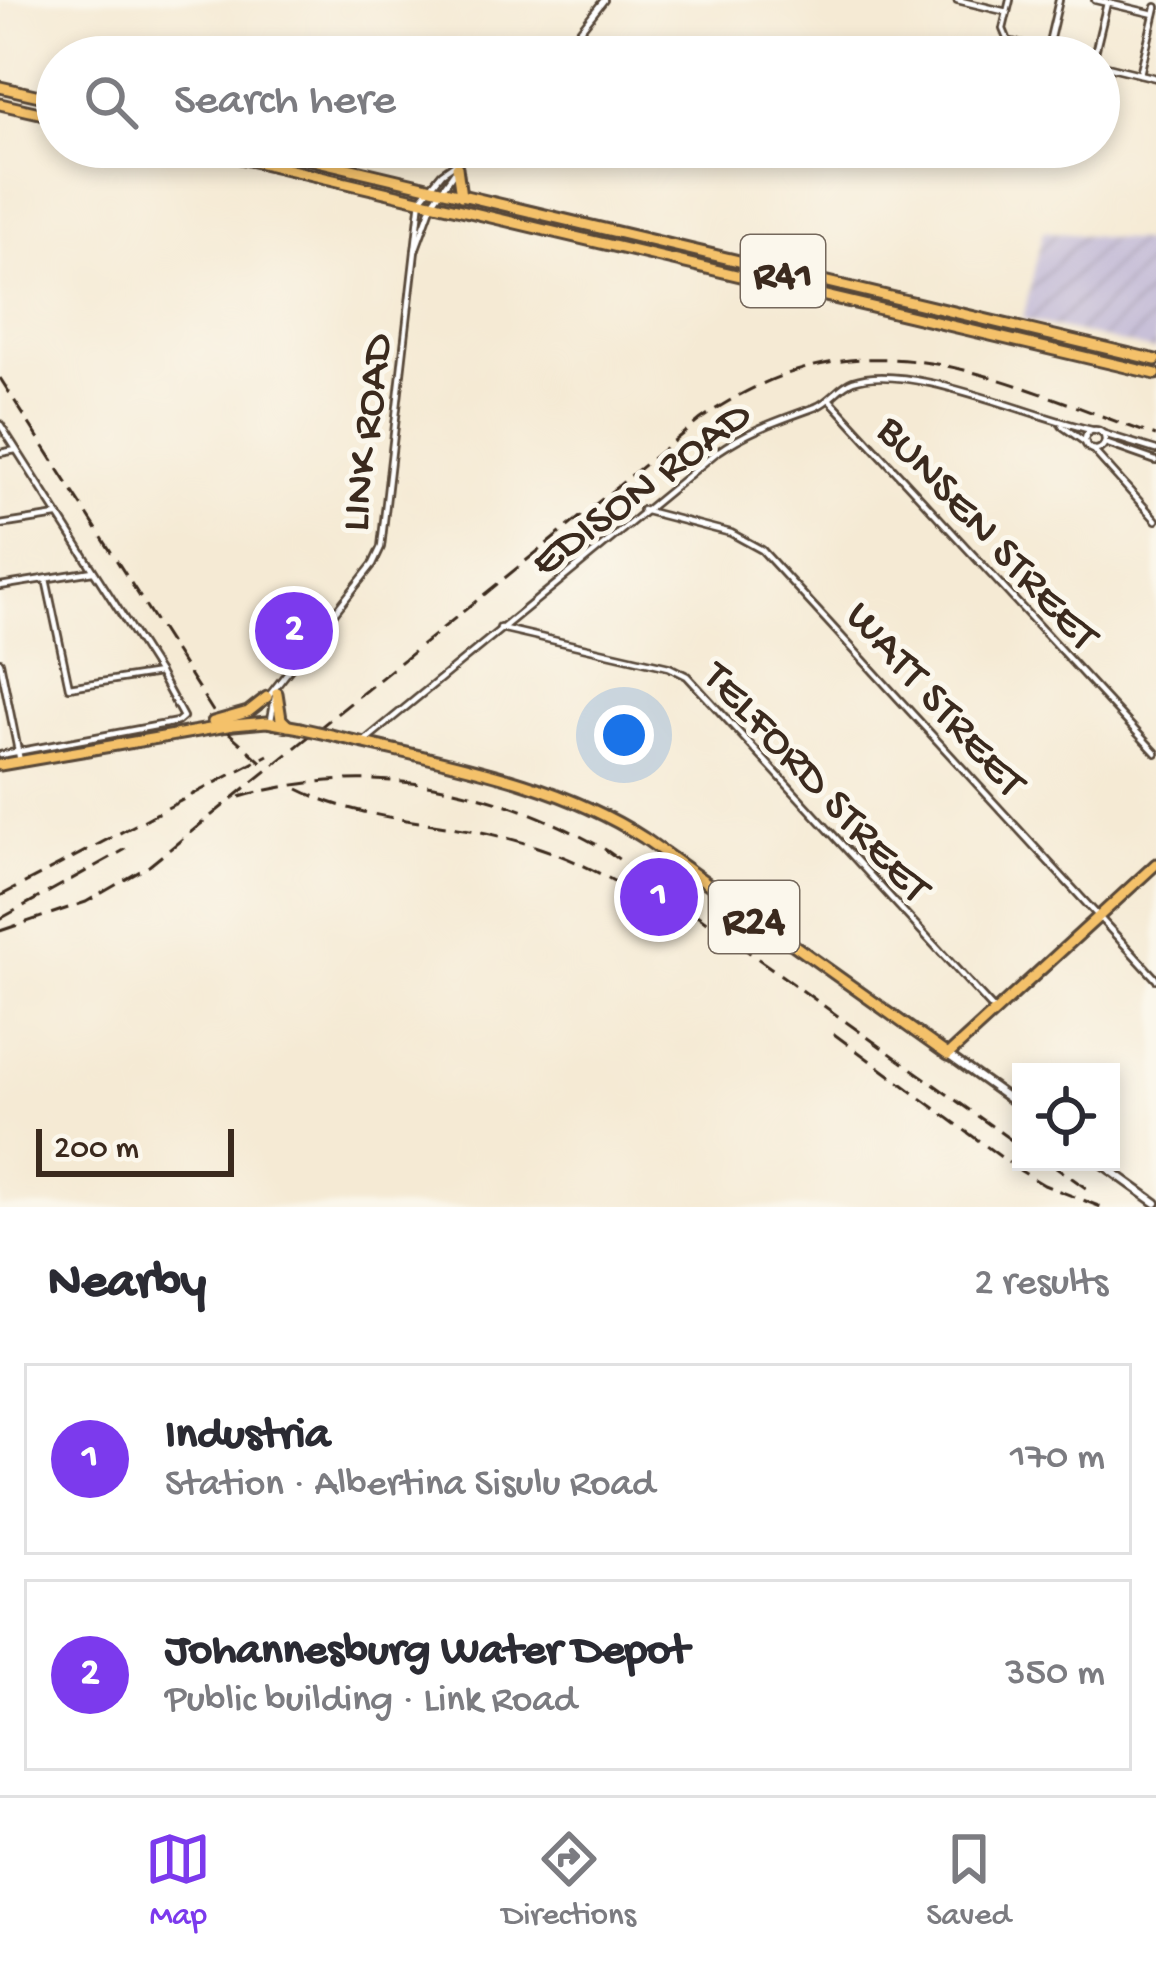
<!DOCTYPE html>
<html lang="en">
<head>
<meta charset="utf-8">
<style>
  :root { --surface:#fff; --page:#f2f2f3; --text:#2b2b33; --muted:#7c7c81; --line:#e1e1e2; --accent:#7c3aed }
  body { margin:0; font-family:"Gochi Hand",sans-serif; background:var(--page); color:var(--text) }
  .controls { position:absolute; right:36px; bottom:36px; display:grid; overflow:hidden; border-radius:0px; box-shadow:0 6px 18px #0003 }
  .controls button { width:108px; height:108px; display:grid; place-items:center; padding:0; border:0; border-bottom:3px solid var(--line); background:var(--surface); color:var(--text); font:60px sans-serif }
  .scale { position:absolute; left:36px; bottom:30px; width:198px; box-sizing:border-box; padding-left:12px; border:6px solid #3b2a1e; border-top:0; font-size:33px; line-height:42px; white-space:nowrap; color:#3b2a1e; -webkit-text-stroke:9px #fbf7ec; paint-order:stroke }
  .you { position:absolute; left:624px; top:735px; width:42px; height:42px; margin:-30px; border:9px solid #fff; border-radius:50%; background:#1a73e8; box-shadow:0 0 0 18px #1a73e833 }
  .badge { display:grid; place-items:center; width:78px; height:78px; border-radius:50%; background:var(--accent); color:#fff; font-size:39px; font-weight:700 }
  .pin { position:absolute; translate:-50% -50%; border:6px solid #fff; box-shadow:0 3px 12px #0006 }
  .list { margin:0; padding:0; list-style:none }
  h2 { display:flex; justify-content:space-between; align-items:center; height:156px; margin:0; padding:0 48px; font-size:51px }
  h2 small { font-size:39px; font-weight:400; color:var(--muted) }
  .list li { display:grid; grid-template-columns:78px 1fr auto; gap:36px; align-items:center; box-sizing:border-box; height:192px; margin:0 24px 24px; padding:0 24px; border:3px solid var(--line); border-radius:0px }
  .list b { display:block; font-size:45px; white-space:nowrap }
  .list p { margin:0; font-size:39px; white-space:nowrap; color:var(--muted) }
  .list em { font-size:39px; font-style:normal; color:var(--muted) }
  .icon { flex:none; width:66px; height:66px; fill:none; stroke:currentColor; stroke-width:2; stroke-linecap:round; stroke-linejoin:round }
  .map { position:relative; flex:none; width:1156px; height:1207px; overflow:hidden }
  .search { position:absolute; background:var(--surface); box-shadow:0 6px 18px #0003; left:36px; right:36px; top:36px; height:132px; display:flex; align-items:center; gap:30px; box-sizing:border-box; padding:0 42px; border-radius:66px; color:var(--muted); font-size:45px }
  .sheet { height:588px; background:var(--surface) }
  nav { display:flex; justify-content:space-around; align-items:center; box-sizing:border-box; height:168px; border-top:3px solid var(--line); background:var(--surface); font-size:33px; color:var(--muted) }
  nav a { display:grid; justify-items:center; gap:6px }
  nav .on { color:var(--accent) }
  .map>svg:first-child { display:block }
  .industrial { fill:url(#industrial-furrows) }
  .lines { fill:none; stroke-linecap:round; stroke-linejoin:round }
  .minor-casing { stroke:#574739; stroke-width:10 }
  .tertiary-casing { stroke:#574739; stroke-width:12 }
  .primary-casing { stroke:#574739; stroke-width:15 }
  .minor { stroke:#fff; stroke-width:4.5 }
  .tertiary { stroke:#fff; stroke-width:6 }
  .primary { stroke:#f4c16a; stroke-width:9 }
  .rail { stroke:#3b2a1e; stroke-width:3; stroke-dasharray:18 9; stroke-linecap:butt }
  .primary-bridge-casing { stroke:#574739; stroke-width:15; stroke-linecap:butt }
  .primary-bridge { stroke:#f4c16a; stroke-width:9 }
  .labels { text-anchor:middle; stroke-width:10; stroke-linejoin:round; paint-order:stroke }
  .shield { fill:#fbf7ec; stroke:#75685c; stroke-width:3 }
  .shield-label { font-size:42px; font-weight:bold; fill:#3b2a1e }
  .street-label { font-size:45px; fill:#3b2a1e; stroke:#fbf7ec }
</style>
</head>
<body>
<div class="map">
<svg width="1156" height="1207" viewBox="0 0 1156 1207">
  <defs>
    <pattern id="industrial-furrows" width="10" height="10" patternUnits="userSpaceOnUse" patternTransform="scale(3)"><rect width="10" height="10" fill="#c8c0d8"/><path d="M-1 1l2-2M0 10L10 0M9 11l2-2" fill="none" stroke="#ada5b9"/></pattern>
  </defs>
  <rect width="100%" height="100%" fill="#fbf7ec"/>
  <filter id="ink" filterUnits="userSpaceOnUse"><feTurbulence type="fractalNoise" baseFrequency=".00833" numOctaves="2"/><feDisplacementMap in="SourceGraphic" scale="24" xChannelSelector="R" yChannelSelector="G"/><feConvolveMatrix kernelMatrix="1 2 1 2 8 2 1 2 1" color-interpolation-filters="sRGB"/></filter>
  <filter id="wash" filterUnits="userSpaceOnUse"><feTurbulence type="fractalNoise" baseFrequency=".004" numOctaves="4" result="noise"/><feDisplacementMap in="SourceGraphic" scale="48" xChannelSelector="R" yChannelSelector="G"/><feGaussianBlur stdDeviation="2.7" result="paint"/><feColorMatrix in="noise" values="0 0 0 0 0 0 0 0 0 0 0 0 0 0 0 0 0 1.4 0 .05"/><feComposite in="paint" operator="in"/></filter>
  <g filter="url(#wash)">
    <rect width="100%" height="100%" fill="#f5ead4"/>
    <polygon class="industrial" points="1043,231 1156,243 1156,351 1023,319"/>
  </g>
  <g filter="url(#ink)">
    <g class="lines">
      <defs>
        <g id="minor">
          <polyline points="957,0 1007,12"/>
          <polyline points="1010,0 1003,29 1008,41 1072,57"/>
          <polyline points="1095,0 1154,14"/>
          <polyline points="1047,51 1059,0"/>
          <polyline points="559,57 604,0"/>
          <polyline points="1094,57 1107,3"/>
          <polyline points="1099,64 1156,78"/>
          <polyline points="1140,74 1156,7"/>
          <polyline points="415,251 433,202 455,171"/>
          <polyline points="830,400 1156,753"/>
          <polyline points="0,424 159,673 183,717 177,722 0,755"/>
          <polyline points="1062,426 1086,443"/>
          <circle cx="1095" cy="440" r="10"/>
          <polyline points="1101,433 1156,450"/>
          <polyline points="1105,443 1156,461"/>
          <polyline points="1093,450 1156,520"/>
          <polyline points="0,453 16,450"/>
          <polyline points="642,510 731,533 762,550 1156,979"/>
          <polyline points="0,525 57,516"/>
          <polyline points="46,579 69,687 159,673"/>
          <polyline points="0,586 93,571"/>
          <polyline points="500,628 669,667 687,676 995,1011"/>
          <polyline points="0,662 20,761"/>
          <polyline points="268,697 373,564 381,547 421,199 442,173 479,147"/>
          <polyline points="271,720 275,697"/>
          <path d="M362,743L716,453C749,430 780,420 816,407C831,401 839,386 853,381C910,361 1035,419 1096,431"/>
        </g>
        <g id="tertiary">
          <polyline points="948,1055 1021,1107"/>
          <polyline points="1099,1162 1156,1203"/>
        </g>
        <g id="primary">
          <polyline points="0,87 57,100"/>
          <polyline points="0,104 57,117"/>
          <polyline points="194,147 1156,374"/>
          <polyline points="259,147 1156,360"/>
          <polyline points="457,167 461,196"/>
          <polyline points="277,693 281,719 288,726"/>
          <polyline points="213,722 248,712 267,697"/>
          <path d="M331,735C438,762 551,778 644,838L948,1055L1156,864"/>
          <polyline points="0,765 233,725 267,722 300,728"/>
        </g>
      </defs>
      <use href="#minor" class="minor-casing"/>
      <use href="#tertiary" class="tertiary-casing"/>
      <use href="#primary" class="primary-casing"/>
      <use href="#minor" class="minor"/>
      <use href="#tertiary" class="tertiary"/>
      <use href="#primary" class="primary"/>
      <g class="rail">
        <polyline points="0,378 216,716"/>
        <polyline points="228,732 268,768"/>
        <path d="M298,789C358,819 422,820 486,833C552,847 609,874 663,912"/>
        <path d="M240,797C367,760 493,785 606,850L1021,1147"/>
        <polyline points="0,896 268,755"/>
        <polyline points="0,919 126,849"/>
        <path d="M0,931L86,902L149,866L701,419C864,305 990,377 1156,436"/>
        <polyline points="834,1034 1009,1163"/>
        <polyline points="1049,1162 1093,1193"/>
        <polyline points="1011,1165 1044,1185 1101,1207"/>
      </g>
      <defs>
        <polyline id="primary-bridge" points="300,728 331,735"/>
      </defs>
      <use href="#primary-bridge" class="primary-bridge-casing"/>
      <use href="#primary-bridge" class="primary-bridge"/>
    </g>
  </g>
  <g class="labels">
    <g class="shield">
      <rect x="741" y="235" width="84" height="72" rx="9"/>
      <rect x="709" y="881" width="90" height="72" rx="9"/>
    </g>
    <g class="shield-label">
      <text x="783" y="286">R41</text>
      <text x="754" y="932">R24</text>
    </g>
    <g class="street-label">
      <text transform="translate(362 432) rotate(-83)" y="16">LINK ROAD</text>
      <text transform="translate(638 485) rotate(-37)" y="16">EDISON ROAD</text>
      <text transform="translate(991 530) rotate(47)" y="16">BUNSEN STREET</text>
      <text transform="translate(939 696) rotate(48)" y="16">WATT STREET</text>
      <text transform="translate(820 779) rotate(47)" y="16">TELFORD STREET</text>
    </g>
  </g>
</svg>
<div class="controls">
<button><svg class="icon" aria-label="locate" viewBox="0 0 24 24"><circle cx="12" cy="12" r="6"/><path d="M12 2v4M12 18v4M2 12h4M18 12h4"/></svg></button>
</div>
<div class="scale">200 m</div>
<div class="you"></div>
<div class="pin badge" style="left:659px;top:897px">1</div>
<div class="pin badge" style="left:294px;top:631px">2</div>
<div class="search"><svg class="icon" aria-label="search" viewBox="0 0 24 24"><circle cx="10" cy="10" r="6"/><path d="M15 15l6 6"/></svg>Search here</div>
</div>
<section class="sheet">
<h2>Nearby<small>2 results</small></h2>
<ul class="list">
<li><span class="badge">1</span><div><b>Industria</b><p>Station · Albertina Sisulu Road</p></div><em>170 m</em></li>
<li><span class="badge">2</span><div><b>Johannesburg Water Depot</b><p>Public building · Link Road</p></div><em>350 m</em></li>
</ul>
</section>
<nav>
<a class="on"><svg class="icon" aria-label="map" viewBox="0 0 24 24"><path d="M3 6l6-2 6 2 6-2v14l-6 2-6-2-6 2zM9 4v14M15 6v14"/></svg>Map</a>
<a><svg class="icon" aria-label="directions" viewBox="0 0 24 24"><path d="M12 3l9 9-9 9-9-9zM9 14v-3h6M13 9l2 2-2 2"/></svg>Directions</a>
<a><svg class="icon" aria-label="saved" viewBox="0 0 24 24"><path d="M7 4h10v16l-5-4-5 4z"/></svg>Saved</a>
</nav>
</body>
</html>
